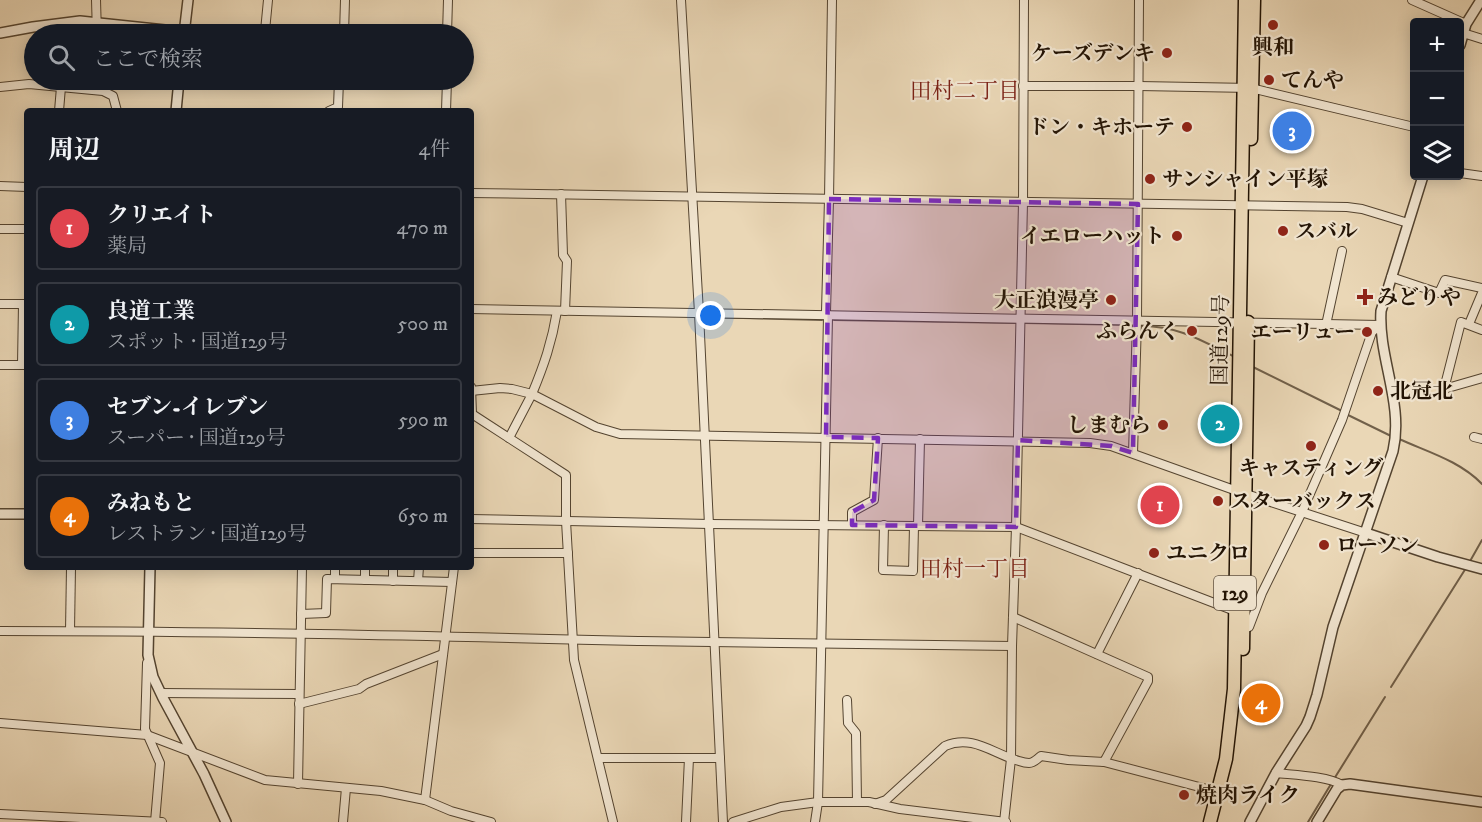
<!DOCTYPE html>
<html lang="ja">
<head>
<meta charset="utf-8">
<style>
  :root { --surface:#171b24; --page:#20242c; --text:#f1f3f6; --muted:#9ea1a6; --line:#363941; --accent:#c59692 }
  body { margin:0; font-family:"IM FELL DW Pica","Noto Serif JP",serif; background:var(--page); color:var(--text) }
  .controls { position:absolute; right:18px; top:18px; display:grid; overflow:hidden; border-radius:6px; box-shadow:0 3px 15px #0003 }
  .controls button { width:54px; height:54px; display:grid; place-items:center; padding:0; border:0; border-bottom:2px solid var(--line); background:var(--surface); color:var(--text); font:30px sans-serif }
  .you { position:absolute; left:711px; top:316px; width:21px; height:21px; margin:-15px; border:4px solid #fff; border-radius:50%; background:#1a73e8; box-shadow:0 0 0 9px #1a73e833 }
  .badge { display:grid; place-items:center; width:39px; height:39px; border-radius:50%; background:var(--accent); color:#fff; font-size:20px; font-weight:700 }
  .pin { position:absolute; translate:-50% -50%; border:3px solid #fff; box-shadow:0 2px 6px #0006 }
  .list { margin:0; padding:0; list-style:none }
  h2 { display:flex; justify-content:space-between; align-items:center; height:78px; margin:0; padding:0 24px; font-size:26px }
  h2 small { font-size:20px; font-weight:400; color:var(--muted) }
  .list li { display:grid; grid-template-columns:39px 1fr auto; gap:18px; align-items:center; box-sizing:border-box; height:84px; margin:0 12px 12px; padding:0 12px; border:2px solid var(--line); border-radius:6px }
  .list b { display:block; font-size:22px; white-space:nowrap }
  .list p { margin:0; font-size:20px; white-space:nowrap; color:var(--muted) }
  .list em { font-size:20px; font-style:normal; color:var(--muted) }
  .icon { flex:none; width:33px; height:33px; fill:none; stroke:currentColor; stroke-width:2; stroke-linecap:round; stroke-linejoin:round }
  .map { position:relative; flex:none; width:1482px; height:822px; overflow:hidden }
  .search { position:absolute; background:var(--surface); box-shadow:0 3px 15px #0003; left:24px; top:24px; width:450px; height:66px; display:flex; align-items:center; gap:15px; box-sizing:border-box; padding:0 21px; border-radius:33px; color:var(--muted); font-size:22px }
  .panel { position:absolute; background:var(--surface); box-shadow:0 3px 15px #0003; left:24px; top:108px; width:450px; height:462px; border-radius:6px }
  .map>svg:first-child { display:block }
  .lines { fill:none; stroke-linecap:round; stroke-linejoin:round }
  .stream { stroke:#71604a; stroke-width:2 }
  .minor-casing { stroke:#544430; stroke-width:10 }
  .tertiary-casing { stroke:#544430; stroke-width:12 }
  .trunk-casing { stroke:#221304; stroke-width:15 }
  .minor { stroke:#f1e5d0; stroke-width:8 }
  .tertiary { stroke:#f1e5d0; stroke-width:9 }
  .trunk { stroke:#ead7b6; stroke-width:12 }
  .marked { fill:#7b2cbf; fill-opacity:0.2; stroke:#7b2cbf; stroke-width:4.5; stroke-dasharray:12 8; stroke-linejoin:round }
  .poi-dot { fill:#8f2418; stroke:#f1e5d0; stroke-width:2 }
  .labels { text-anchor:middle; stroke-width:4.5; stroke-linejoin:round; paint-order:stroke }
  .shield { fill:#f1e5d0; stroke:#605241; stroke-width:1.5 }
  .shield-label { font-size:20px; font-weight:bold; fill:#221304 }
  .poi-label { font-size:21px; font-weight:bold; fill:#221304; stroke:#f1e5d0; text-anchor:start }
  .street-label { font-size:21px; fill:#221304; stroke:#f1e5d0 }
  .neighbourhood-label { font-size:22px; fill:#7a1f14; stroke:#f1e5d0 }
</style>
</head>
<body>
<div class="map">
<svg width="1482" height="822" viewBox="0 0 1482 822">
  <rect width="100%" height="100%" fill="#ead7b6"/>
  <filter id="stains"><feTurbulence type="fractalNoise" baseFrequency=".00333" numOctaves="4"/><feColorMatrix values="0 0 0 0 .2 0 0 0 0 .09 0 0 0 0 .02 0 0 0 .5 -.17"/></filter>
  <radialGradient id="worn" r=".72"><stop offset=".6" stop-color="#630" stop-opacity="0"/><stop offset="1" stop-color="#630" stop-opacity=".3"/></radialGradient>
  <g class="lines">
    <g class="stream">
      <polyline points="701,317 822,320"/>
      <polyline points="834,320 1015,323"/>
      <polyline points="1025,323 1133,325"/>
      <path d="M1142,326C1179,326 1202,341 1235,357"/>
      <polyline points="1253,367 1342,411"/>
      <polyline points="1348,415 1391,436"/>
      <path d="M1399,439C1428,452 1460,461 1482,484"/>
      <polyline points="1469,563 1482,540"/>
      <polyline points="1391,687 1466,568"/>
      <polyline points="1334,779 1385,697"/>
      <polyline points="1308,822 1331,784"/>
    </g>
    <defs>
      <g id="minor">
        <polyline points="96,0 97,34"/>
        <polyline points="268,0 265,31 296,34"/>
        <polyline points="681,0 699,313 723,822"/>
        <polyline points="1412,0 1466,24"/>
        <polyline points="1463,33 1482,39"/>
        <polyline points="344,34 345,0"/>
        <polyline points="447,34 448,0"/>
        <polyline points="1023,86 1139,86 1251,88 1414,127"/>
        <polyline points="0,87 29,84 103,91 113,96 117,111"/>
        <polyline points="59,111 61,87"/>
        <polyline points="329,111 338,107 339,80"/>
        <polyline points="446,111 447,80"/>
        <polyline points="1460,173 1482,176"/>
        <polyline points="0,186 27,187"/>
        <polyline points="471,193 1347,207 1362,209 1408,223"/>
        <polyline points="561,194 563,255 567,261 565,311"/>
        <polyline points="0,229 27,229"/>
        <polyline points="1391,277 1439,293 1445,280 1482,288"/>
        <polyline points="0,304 25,304"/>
        <polyline points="471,309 1380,325"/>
        <polyline points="1469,324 1482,293"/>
        <polyline points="1326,325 1342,251"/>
        <polyline points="0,365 25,365"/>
        <polyline points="22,365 23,304"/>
        <polyline points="471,387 472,414 566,475 566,521 574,660 613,822"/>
        <polyline points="1444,389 1461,322 1482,330"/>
        <polyline points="1444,389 1482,378"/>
        <path d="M471,391L500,388L512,389L532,394C544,365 552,342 557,311"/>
        <polyline points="1474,437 1482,439"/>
        <polyline points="509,438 532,394 596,427 620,434 1090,443 1111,446 1237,491 1366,533"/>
        <polyline points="1133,453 1137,321 1139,0"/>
        <polyline points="471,519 710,524 1016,527 1235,611"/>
        <polyline points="852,525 852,512 874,500 878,438"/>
        <polyline points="884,525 883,570 913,571 914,526"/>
        <polyline points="918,526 920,439"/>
        <polyline points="471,553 568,553"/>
        <polyline points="335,579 335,567"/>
        <polyline points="365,580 365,567"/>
        <polyline points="393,581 393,567"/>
        <polyline points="418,581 419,567"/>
        <polyline points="301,614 326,613 327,579 452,582"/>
        <polyline points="1243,628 1249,627 1262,593 1302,512 1342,420 1372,332 1380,325"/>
        <path d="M0,631C214,631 427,636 641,641C764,643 888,644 1012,646"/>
        <polyline points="70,631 71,567"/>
        <polyline points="1097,654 1138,573"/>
        <polyline points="147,663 145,729 160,763 155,822"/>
        <polyline points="161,693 299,694"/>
        <polyline points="847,700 848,723 856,733 857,802"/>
        <polyline points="299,704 359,689 366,684 443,654"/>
        <polyline points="0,723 147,735 265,780 381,791 425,800 451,811 491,822"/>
        <polyline points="598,758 720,758"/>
        <polyline points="1104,762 1226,794"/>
        <path d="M1276,773C1294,775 1327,776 1342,785"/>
        <polyline points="298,784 302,567"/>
        <polyline points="425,800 454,567"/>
        <path d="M875,804L886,800L945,746C973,734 993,754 1019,761C1022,762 1025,763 1029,763C1034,763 1037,759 1041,756L1068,760L1104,762L1148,681V677L1013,617"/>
        <polyline points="0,814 162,822"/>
        <polyline points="343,822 346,788"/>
        <polyline points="686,822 689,758"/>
        <polyline points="733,822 781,807 818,802 869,802 900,809 1006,822"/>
        <polyline points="815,822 818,802 828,316 826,312 829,199 832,0"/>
        <polyline points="1004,822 1011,759 1012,646 1016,527 1023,202 1024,0"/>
      </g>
      <g id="tertiary">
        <polyline points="0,33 33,27 80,21 184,32"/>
        <polyline points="184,34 188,0"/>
        <polyline points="1460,45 1466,24 1481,0"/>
        <polyline points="176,111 179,80"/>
        <polyline points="0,514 27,514"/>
        <polyline points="1366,533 1438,557 1482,569"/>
        <polyline points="150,567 148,655 153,677 163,698 204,774 226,822"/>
        <path d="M1250,822L1276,773L1306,726L1310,717L1317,695L1333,627L1393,451C1404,403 1378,358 1381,311L1423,176"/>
        <polyline points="1317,822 1337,789 1342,785 1350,784 1482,802"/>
      </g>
      <g id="trunk">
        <polyline points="1251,139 1254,0"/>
        <polyline points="1243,649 1248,322"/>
        <polyline points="1210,822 1226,759 1234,689 1245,0"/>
      </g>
    </defs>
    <use href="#minor" class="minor-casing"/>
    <use href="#tertiary" class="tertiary-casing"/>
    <use href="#trunk" class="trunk-casing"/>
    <use href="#minor" class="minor"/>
    <use href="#tertiary" class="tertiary"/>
    <use href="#trunk" class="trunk"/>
  </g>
  <path class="marked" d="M829,199L1138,204L1133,453L1111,446L1018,440L1016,527L852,525V512L874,500L878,438L826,437Z"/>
  <g class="poi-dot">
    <circle cx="1273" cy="25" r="6"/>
    <circle cx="1167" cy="53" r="6"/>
    <circle cx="1269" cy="80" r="6"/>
    <circle cx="1187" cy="127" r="6"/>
    <circle cx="1150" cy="179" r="6"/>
    <circle cx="1283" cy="231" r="6"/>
    <circle cx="1177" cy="236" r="6"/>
    <path d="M1362 288h6v6h6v6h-6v6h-6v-6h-6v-6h6z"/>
    <circle cx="1111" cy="300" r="6"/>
    <circle cx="1192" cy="331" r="6"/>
    <circle cx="1367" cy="332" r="6"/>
    <circle cx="1378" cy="391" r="6"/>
    <circle cx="1163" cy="425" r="6"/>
    <circle cx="1311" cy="446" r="6"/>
    <circle cx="1218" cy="501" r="6"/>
    <circle cx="1324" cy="545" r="6"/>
    <circle cx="1154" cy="553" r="6"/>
    <circle cx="1184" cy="795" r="6"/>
  </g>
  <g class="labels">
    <rect class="shield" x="1214" y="576" width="42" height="34" rx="4.5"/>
    <g class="shield-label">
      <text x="1235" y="600">129</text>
    </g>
    <g class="poi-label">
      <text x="1273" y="54" text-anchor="middle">興和</text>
      <text x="1155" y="60" text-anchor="end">ケーズデンキ</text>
      <text x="1281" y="87">てんや</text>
      <text x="1175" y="134" text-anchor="end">ドン・キホーテ</text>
      <text x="1162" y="186">サンシャイン平塚</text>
      <text x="1295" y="238">スバル</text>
      <text x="1165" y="243" text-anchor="end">イエローハット</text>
      <text x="1377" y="304">みどりや</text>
      <text x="1099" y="307" text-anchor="end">大正浪漫亭</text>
      <text x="1180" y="338" text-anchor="end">ふらんく</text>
      <text x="1355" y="339" text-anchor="end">エーリュー</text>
      <text x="1390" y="398">北冠北</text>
      <text x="1151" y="432" text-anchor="end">しまむら</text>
      <text x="1311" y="475" text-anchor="middle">キャスティング</text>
      <text x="1230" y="508">スターバックス</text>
      <text x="1336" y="552">ローソン</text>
      <text x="1166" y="560">ユニクロ</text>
      <text x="1196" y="802">焼肉ライク</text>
    </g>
    <g class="street-label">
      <text transform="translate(1220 340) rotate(-89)" y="7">国道129号</text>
    </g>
    <g class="neighbourhood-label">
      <text x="965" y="98">田村二丁目</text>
      <text x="975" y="576">田村一丁目</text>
    </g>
  </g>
  <rect width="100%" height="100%" filter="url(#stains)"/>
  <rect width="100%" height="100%" fill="url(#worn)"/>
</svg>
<div class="controls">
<button>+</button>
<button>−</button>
<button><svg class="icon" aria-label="layers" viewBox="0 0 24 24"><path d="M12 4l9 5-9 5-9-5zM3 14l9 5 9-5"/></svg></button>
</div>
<div class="you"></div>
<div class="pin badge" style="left:1160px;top:505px;background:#e0444e">1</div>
<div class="pin badge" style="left:1220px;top:424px;background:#0f9aa8">2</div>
<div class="pin badge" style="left:1292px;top:131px;background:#3f7fe0">3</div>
<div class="pin badge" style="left:1261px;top:703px;background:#e8710a">4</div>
<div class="search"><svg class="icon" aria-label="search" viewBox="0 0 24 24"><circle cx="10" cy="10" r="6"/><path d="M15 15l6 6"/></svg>ここで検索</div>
<section class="panel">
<h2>周辺<small>4件</small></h2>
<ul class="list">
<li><span class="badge" style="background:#e0444e">1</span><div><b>クリエイト</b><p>薬局</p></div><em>470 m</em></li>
<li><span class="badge" style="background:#0f9aa8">2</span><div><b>良道工業</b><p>スポット · 国道129号</p></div><em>500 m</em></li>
<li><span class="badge" style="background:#3f7fe0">3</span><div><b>セブン-イレブン</b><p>スーパー · 国道129号</p></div><em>590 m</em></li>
<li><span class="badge" style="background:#e8710a">4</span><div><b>みねもと</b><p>レストラン · 国道129号</p></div><em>650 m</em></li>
</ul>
</section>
</div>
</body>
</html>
